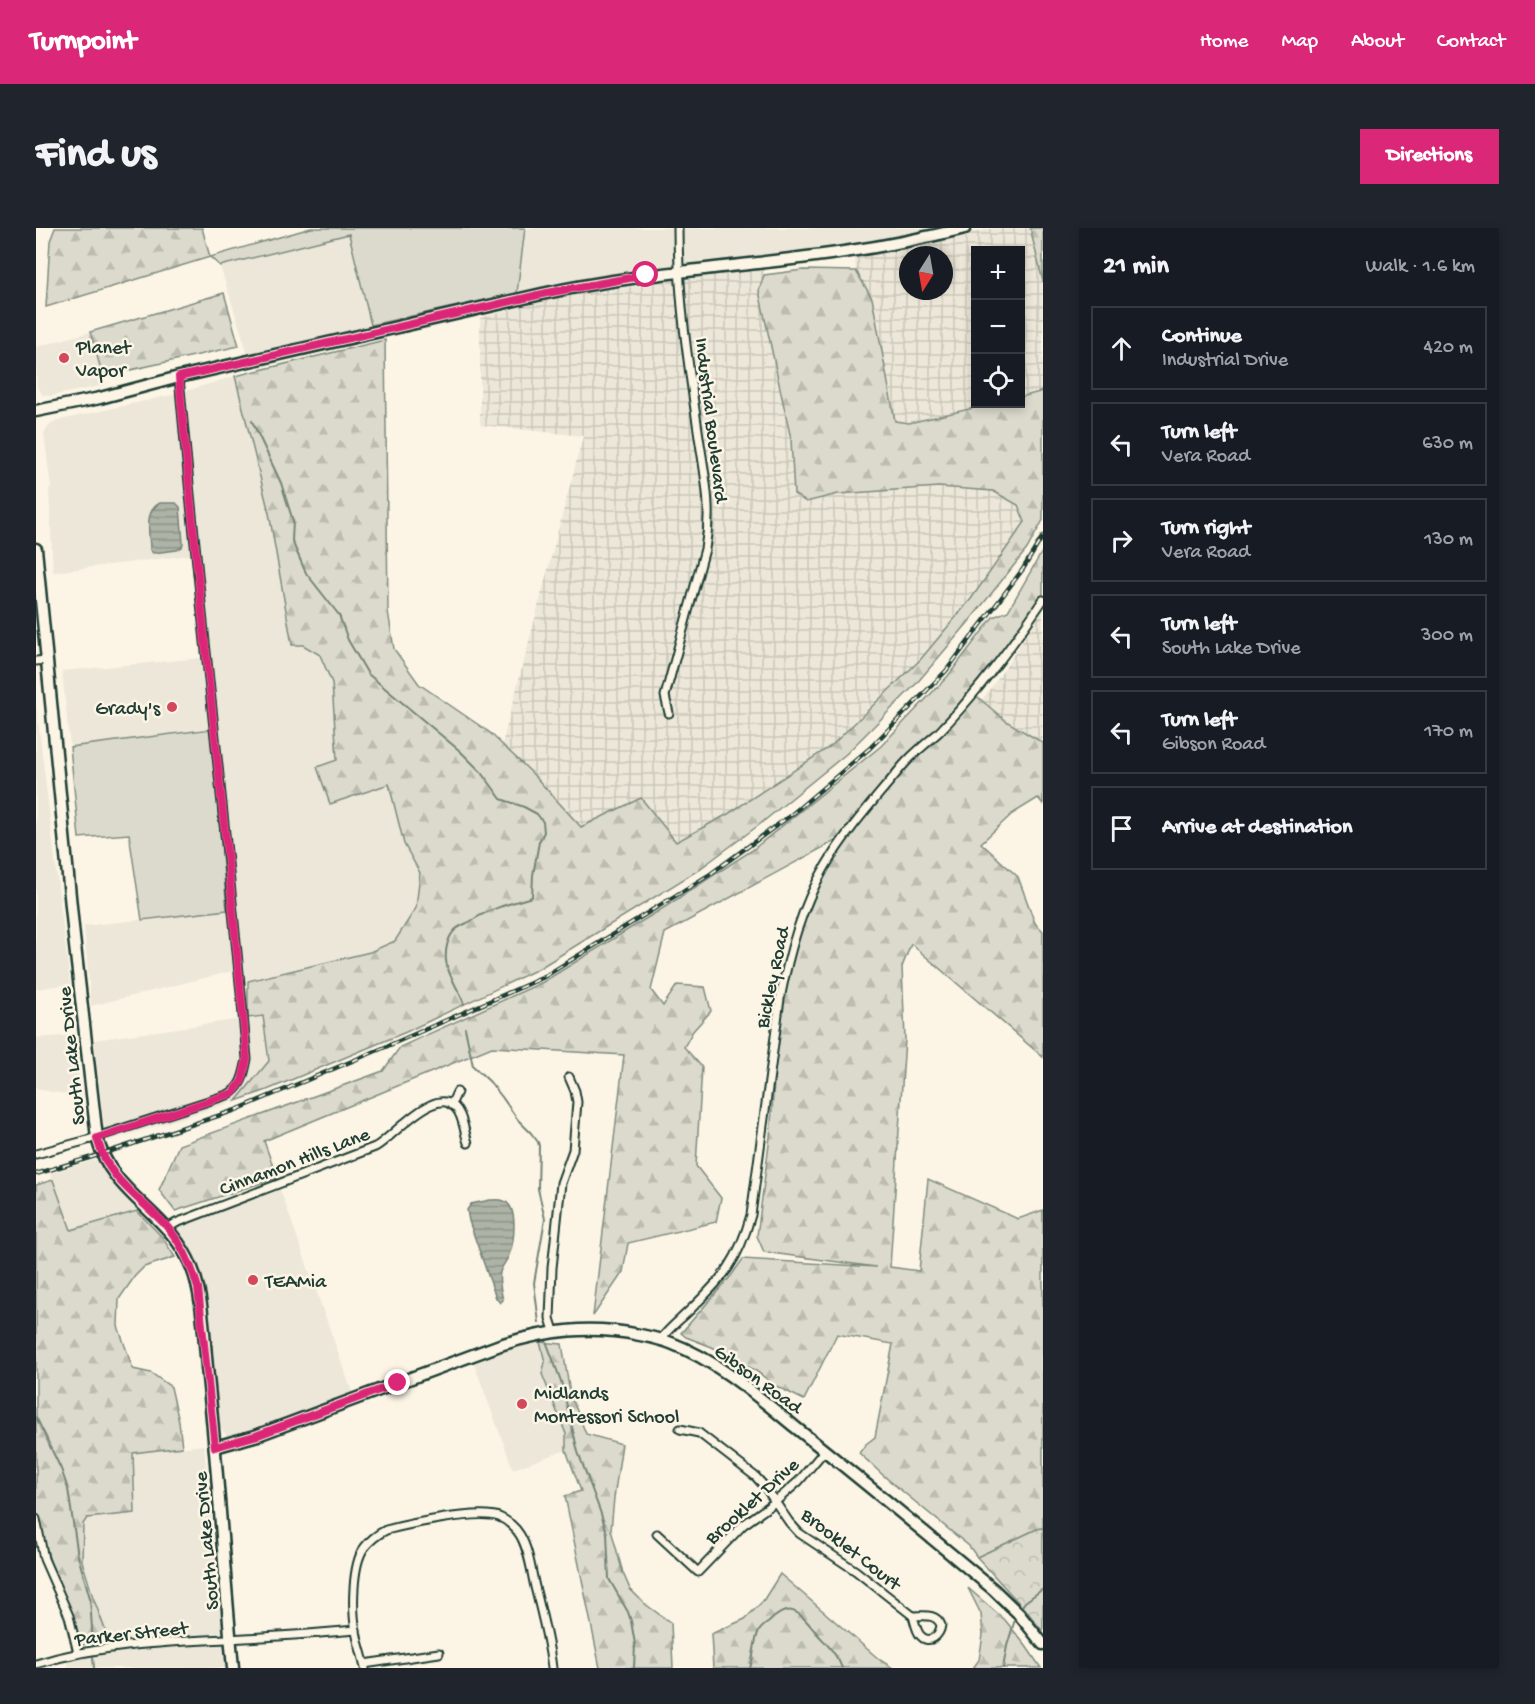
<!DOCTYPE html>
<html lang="en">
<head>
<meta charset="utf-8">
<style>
  :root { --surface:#171b24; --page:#20242c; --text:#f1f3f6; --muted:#9ea1a6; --line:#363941; --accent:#db2777 }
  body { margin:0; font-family:"Gochi Hand",sans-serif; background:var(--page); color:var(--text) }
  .controls { position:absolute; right:18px; top:18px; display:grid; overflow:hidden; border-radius:0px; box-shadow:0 3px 9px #0003 }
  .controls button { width:54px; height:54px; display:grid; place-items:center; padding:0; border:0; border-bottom:2px solid var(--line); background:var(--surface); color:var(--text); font:30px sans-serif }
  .compass { position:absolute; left:863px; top:18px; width:54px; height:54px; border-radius:50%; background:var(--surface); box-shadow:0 3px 9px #0003; rotate:191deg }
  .stop { position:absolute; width:18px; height:18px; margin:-14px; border:4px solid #db2777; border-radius:50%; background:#fff }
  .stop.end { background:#db2777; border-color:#fff; box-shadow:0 2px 6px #0008 }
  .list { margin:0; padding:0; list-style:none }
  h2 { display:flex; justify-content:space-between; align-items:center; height:78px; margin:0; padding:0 24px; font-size:26px }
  h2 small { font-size:20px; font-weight:400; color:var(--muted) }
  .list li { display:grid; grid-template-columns:39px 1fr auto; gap:18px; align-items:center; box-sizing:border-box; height:84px; margin:0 12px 12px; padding:0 12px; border:2px solid var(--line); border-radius:0px }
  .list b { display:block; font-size:22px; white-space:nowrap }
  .list p { margin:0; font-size:20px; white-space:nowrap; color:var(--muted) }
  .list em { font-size:20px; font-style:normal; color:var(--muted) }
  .icon { flex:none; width:33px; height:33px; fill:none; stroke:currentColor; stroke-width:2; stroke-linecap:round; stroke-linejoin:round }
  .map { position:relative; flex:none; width:1007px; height:1440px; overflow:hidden; border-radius:0px }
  header { display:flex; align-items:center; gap:36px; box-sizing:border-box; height:84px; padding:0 30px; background:var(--accent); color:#fff }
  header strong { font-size:28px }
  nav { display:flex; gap:33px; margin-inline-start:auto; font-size:21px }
  .intro { display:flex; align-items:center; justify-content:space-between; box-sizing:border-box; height:144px; padding:0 36px }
  h1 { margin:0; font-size:42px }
  .button { padding:15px 27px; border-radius:0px; background:var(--accent); color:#fff; font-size:21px; font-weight:700 }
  main { display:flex; gap:36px; padding:0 36px }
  aside { flex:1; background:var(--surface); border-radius:0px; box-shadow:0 3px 9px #0003 }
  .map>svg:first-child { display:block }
  .built { fill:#ece7d8 }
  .industrial { fill:url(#industrial-grid); fill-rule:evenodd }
  .grass { fill:#dcdacc; stroke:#7e8c80; stroke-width:1.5 }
  .forest { fill:url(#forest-firs); stroke:#7e8c80; stroke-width:1.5 }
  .park { fill:url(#park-crowns); stroke:#7e8c80; stroke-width:1.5 }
  .water { fill:url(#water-rules); stroke:#758479; stroke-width:1.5 }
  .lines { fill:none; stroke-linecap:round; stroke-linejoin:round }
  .stream { stroke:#758479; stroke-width:2 }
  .street-casing { stroke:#1f3d34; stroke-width:11 }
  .secondary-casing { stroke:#1f3d34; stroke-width:15 }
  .street { stroke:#fcf5e5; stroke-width:7 }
  .secondary { stroke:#fcf5e5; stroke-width:10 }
  .rail-casing { stroke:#1f3d34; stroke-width:4.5 }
  .rail { stroke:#fcf5e5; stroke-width:2; stroke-dasharray:7; stroke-linecap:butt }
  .route { stroke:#db2777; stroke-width:8 }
  .poi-dot { fill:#d1495b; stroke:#fcf5e5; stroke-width:2 }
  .labels { text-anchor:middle; stroke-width:5; stroke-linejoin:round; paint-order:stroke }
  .poi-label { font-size:20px; fill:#1f3d34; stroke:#fcf5e5; text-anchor:start }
  .street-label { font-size:20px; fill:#1f3d34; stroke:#fcf5e5 }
</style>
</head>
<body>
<header>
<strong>Turnpoint</strong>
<nav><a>Home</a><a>Map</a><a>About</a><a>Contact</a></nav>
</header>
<div class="intro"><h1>Find us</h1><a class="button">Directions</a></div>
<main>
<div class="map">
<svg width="1007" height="1440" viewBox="0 0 1007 1440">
  <defs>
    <pattern id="industrial-grid" width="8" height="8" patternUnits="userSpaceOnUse" patternTransform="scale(1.5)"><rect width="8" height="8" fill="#ece7d8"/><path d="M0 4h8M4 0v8" fill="none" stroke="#cac7ba"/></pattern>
    <pattern id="forest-firs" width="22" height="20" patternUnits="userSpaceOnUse" patternTransform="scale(1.5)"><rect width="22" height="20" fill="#dcdacc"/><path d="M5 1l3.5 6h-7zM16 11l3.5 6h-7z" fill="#bcbcb0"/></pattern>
    <pattern id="park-crowns" width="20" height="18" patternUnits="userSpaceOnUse" patternTransform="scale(1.5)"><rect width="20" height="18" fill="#dcdacc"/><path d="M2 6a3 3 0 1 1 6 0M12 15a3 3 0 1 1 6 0" fill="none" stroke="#bcbcb0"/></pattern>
    <pattern id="water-rules" width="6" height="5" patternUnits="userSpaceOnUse" patternTransform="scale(1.5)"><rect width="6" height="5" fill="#aeb3a7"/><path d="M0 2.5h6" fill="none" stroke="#8d9389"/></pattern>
  </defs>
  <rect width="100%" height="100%" fill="#fcf5e5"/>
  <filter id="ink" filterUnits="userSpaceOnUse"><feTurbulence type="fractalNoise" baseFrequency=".0167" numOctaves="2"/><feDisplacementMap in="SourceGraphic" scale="12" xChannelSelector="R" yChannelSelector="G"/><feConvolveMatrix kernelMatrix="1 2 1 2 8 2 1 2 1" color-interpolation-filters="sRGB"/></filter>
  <g filter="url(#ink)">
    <g class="built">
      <polygon points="489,0 917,0 793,24 557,52 481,65"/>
      <polygon points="314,6 335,97 212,126 184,38"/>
      <polygon points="54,104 69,157 15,168 7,167 1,159 0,119"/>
      <polygon points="199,148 233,285 256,417 267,417 284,427 296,456 301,532 282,539 295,576 353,556 368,616 384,645 380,680 359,713 334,724 212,753 197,743 55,778 48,698 191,682 173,501 34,519 26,443 166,430 154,327 17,344 13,261 15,260 8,205 14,197 20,193 140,166"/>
      <polygon points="0,476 34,756 0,761"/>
      <polygon points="227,788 233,833 200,873 72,913 68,896 58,812"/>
      <polygon points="40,807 44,869 0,861 0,810"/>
      <polygon points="63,931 71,946 101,983 35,1002 14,945"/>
      <polygon points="244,961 316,1164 199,1209 194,1208 188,1205 184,1198 171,1071 165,1045 139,999"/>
      <polygon points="504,1114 509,1134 506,1146 530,1206 530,1222 477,1241 438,1136 467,1122"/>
      <polygon points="168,1217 190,1440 33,1440 31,1435 45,1417 73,1411 46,1333 47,1296 97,1225"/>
    </g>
    <g class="industrial">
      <path d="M958,0H994L1007,54V163L985,169L984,22H940V176H955L873,195L858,193L836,70L820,43L819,30ZM872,27H908V63H872Z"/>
      <polygon points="729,40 728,47 723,63 755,211 758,266 770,274 802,266 903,259 957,263 982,277 989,294 935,371 884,432 795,518 692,586 640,615 605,570 546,599 495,544 466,516 547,208 444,197 444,90 527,68"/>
      <polygon points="1007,382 1007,515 970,493 945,473 967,443"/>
    </g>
    <g class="grass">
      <polygon points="275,0 489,0 481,65 335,97 313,6 184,38 174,29"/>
      <polygon points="175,501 191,682 106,692 93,606 43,610 34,519"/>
    </g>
    <g class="forest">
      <polygon points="19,0 166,0 174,29 10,79 14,13"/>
      <polygon points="994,0 1007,0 1007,54"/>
      <polygon points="767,42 820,43 836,70 859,193 873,195 955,176 984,176 985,169 1007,163 1007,292 991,321 931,396 880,456 810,526 723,597 661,643 502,741 370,804 231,862 200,873 233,833 227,788 212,790 212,753 334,724 359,713 380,680 384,645 368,616 353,556 294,576 281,539 301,532 296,455 284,427 267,417 256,417 233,285 199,148 349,112 352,383 358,421 383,456 453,504 495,544 545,599 605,570 640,614 692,586 795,518 884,432 935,371 989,294 982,277 957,263 903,259 802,266 770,274 758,266 755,211 723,63 728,47"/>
      <polygon points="188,65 203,118 67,148 54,104"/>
      <polygon points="1007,322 1007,372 937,465 970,493 1007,515 1007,576 1002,570 976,586 945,615 982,649 999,695 1007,703 1007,829 875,716 866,739 869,811 854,1039 883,1043 892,951 982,991 1007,982 1007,1300 1001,1301 941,1329 933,1318 849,1249 823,1225 830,1216 839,1209 857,1116 801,1106 768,1172 740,1158 720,1143 676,1119 650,1109 645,1105 695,1048 707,1031 840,1039 728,1024 721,1008 734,909 744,771 767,684 808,608 629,705 615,762 627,778 641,757 669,759 675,783 657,803 648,819 666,839 660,938 685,970 680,994 592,1015 587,1044 557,1088 588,827 456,819 228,913 241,950 139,983 123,962 143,917 347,843 364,819 507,754 632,677 715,623 845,518 912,448 957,389 972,383"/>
      <polygon points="17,952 35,1002 101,983 126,1009 139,1029 108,1039 99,1048 83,1071 82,1098 97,1141 115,1145 135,1159 143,1194 146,1219 97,1225 99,1285 51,1290 47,1296 46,1333 57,1369 73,1412 45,1417 33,1379 18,1348 0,1283 0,957"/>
      <polygon points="504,1114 526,1116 534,1165 550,1206 586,1216 578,1270 575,1302 587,1345 594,1361 609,1376 635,1395 637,1440 564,1440 529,1268 545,1263 530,1222 530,1206 506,1146 509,1134"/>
      <polygon points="744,1346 844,1432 857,1440 677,1440 675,1406 709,1391 727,1373"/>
      <polygon points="932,1360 969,1392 990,1418 1005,1440 937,1440 943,1432 947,1407 945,1386"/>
    </g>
    <polygon class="park" points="1007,1300 1007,1404 993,1386 941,1329 1001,1301"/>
    <g class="water">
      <path d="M124,275H140L144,279L147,315L146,319L141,322L117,325L114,322C114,305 107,284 124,275Z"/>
      <path d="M454,972C458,972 464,971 468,973C483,979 478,1015 473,1027C471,1033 466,1037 464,1044C462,1054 465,1062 467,1072L464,1075L460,1070L433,993L431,982L435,976Z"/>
    </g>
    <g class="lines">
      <g class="stream">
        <path d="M216,193L245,255L257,293L256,313L270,345L303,387L312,412L332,446L424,523L447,546L465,571L488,579L501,586L507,594L508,604L503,614L497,647L496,669C475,675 453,681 435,693C430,696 423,698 419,702C411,710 409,723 410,733C412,748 423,761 428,776"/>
        <polyline points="429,800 437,838 454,854 466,869 482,892 495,905 502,914 503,918 502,961 509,991 498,1055 503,1095"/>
        <polyline points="510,1113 525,1153 542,1224 564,1283 571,1305 573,1351 592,1384 595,1393 599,1416 598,1440"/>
        <polyline points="0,1189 25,1241 32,1261 42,1328 54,1370 57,1417"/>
        <polyline points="984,1381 989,1374 1007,1361"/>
        <polyline points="57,1429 58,1440"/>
        <path d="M714,1440C718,1430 718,1411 723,1403C725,1400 730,1396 733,1394C754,1373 763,1384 778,1402C788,1414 801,1425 806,1440"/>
        <polyline points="967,1440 971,1418 980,1388"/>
      </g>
      <defs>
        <g id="street">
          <polyline points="0,433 11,432"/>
          <path d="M633,485L629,468L669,321C677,278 668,245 662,202C652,135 642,68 642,0"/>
          <polyline points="415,877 421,864"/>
          <path d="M0,926L48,913L191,867C206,860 208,846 211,831C191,604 163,377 143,149"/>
          <path d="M132,1000L140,995L339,919C357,910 406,847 424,887C428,896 429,906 432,915"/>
          <polyline points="518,1103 514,1090 516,1040 525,955 537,922 541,874 539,863 533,849"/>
          <path d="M625,1111C633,1100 645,1091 655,1081C689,1048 702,1033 715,987L744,771C753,725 765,680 789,639C806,610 827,585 849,559C857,550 864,540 873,531C882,522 893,513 903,504C942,464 976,418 1007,372"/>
          <polyline points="644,1201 663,1205 720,1249 729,1259 753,1294 763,1305 820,1343 877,1388"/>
          <polyline points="0,1291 8,1331 33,1388 42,1425"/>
          <polyline points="621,1306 662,1344 707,1297 739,1274 763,1253 789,1222"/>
          <path d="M877,1388C888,1388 900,1385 905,1397C904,1407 893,1418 884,1407C880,1402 879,1394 877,1388Z"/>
          <path d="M0,1436C62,1417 127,1414 191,1411C234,1409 277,1406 320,1402"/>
          <polyline points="328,1436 403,1425"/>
          <path d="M329,1440C327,1428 322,1416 320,1403C316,1382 316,1337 328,1320C334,1312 342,1306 350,1302C373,1296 443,1281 463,1289C471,1292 480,1300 484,1307C493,1322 495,1342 499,1359C506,1386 513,1413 516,1440"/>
        </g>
        <g id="secondary">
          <path d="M0,183L64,170L143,149L506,66C606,44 707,39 808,24C849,18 889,10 929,0"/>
          <path d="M0,321L38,709L61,910C76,968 134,984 156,1040C168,1070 168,1116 172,1149C182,1246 188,1343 197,1440"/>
          <path d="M179,1219L222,1207L464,1117C512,1102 554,1097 604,1107C614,1109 625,1111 635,1115C682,1133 720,1167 759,1199C826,1252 891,1306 957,1361L982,1385L1007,1416"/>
        </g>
      </defs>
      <use href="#street" class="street-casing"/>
      <use href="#secondary" class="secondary-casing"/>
      <use href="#street" class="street"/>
      <use href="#secondary" class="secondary"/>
      <defs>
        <polyline id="rail" points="0,946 66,926 200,882 347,820 506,750 673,647 755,587 834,520 910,443 987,341 1007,308"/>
      </defs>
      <use href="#rail" class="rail-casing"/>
      <use href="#rail" class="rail"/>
    </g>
  </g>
  <g class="lines" filter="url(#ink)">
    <path class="route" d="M362,1155L222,1207L179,1219L162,1060C156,1039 148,1020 134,1002C106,969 73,956 61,910L197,865L206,853L211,831C191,604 163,377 143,149L511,65L610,47"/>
  </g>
  <g class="poi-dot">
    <circle cx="28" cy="130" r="6"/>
    <circle cx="136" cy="479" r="6"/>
    <circle cx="217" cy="1052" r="6"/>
    <circle cx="486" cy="1176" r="6"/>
  </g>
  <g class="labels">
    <g class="poi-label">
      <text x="40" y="125">Planet<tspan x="40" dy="23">Vapor</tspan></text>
      <text x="124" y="486" text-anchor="end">Grady's</text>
      <text x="229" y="1059">TEAMia</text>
      <text x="498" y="1171">Midlands<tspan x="498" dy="23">Montessori School</tspan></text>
    </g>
    <g class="street-label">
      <text transform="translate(677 192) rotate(83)" y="7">Industrial Boulevard</text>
      <text transform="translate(735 749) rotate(-78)" y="7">Bickley Road</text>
      <text transform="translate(34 828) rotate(-96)" y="7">South Lake Drive</text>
      <text transform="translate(258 932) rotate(-21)" y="7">Cinnamon Hills Lane</text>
      <text transform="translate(723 1150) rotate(36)" y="7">Gibson Road</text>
      <text transform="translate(715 1272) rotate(-42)" y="7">Brooklet Drive</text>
      <text transform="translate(169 1313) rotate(-95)" y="7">South Lake Drive</text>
      <text transform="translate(816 1320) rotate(38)" y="7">Brooklet Court</text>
      <text transform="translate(95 1404) rotate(-6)" y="7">Parker Street</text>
    </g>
  </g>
</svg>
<div class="controls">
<button>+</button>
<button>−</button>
<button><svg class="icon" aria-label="locate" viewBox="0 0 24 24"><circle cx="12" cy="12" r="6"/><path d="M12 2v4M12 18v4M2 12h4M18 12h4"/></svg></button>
</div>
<svg class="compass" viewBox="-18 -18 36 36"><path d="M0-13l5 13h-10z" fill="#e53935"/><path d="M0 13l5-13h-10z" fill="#9ea1a6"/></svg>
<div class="stop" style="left:610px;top:47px"></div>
<div class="stop end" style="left:362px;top:1155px"></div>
</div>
<aside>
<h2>21 min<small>Walk · 1.6 km</small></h2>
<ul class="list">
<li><svg class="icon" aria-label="ahead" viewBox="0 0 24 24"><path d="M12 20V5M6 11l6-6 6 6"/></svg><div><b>Continue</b><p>Industrial Drive</p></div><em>420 m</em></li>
<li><svg class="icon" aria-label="left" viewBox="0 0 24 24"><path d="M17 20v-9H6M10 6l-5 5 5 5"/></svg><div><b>Turn left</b><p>Vera Road</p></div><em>630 m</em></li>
<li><svg class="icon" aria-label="right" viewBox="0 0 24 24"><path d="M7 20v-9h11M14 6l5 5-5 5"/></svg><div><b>Turn right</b><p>Vera Road</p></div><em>130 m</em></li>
<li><svg class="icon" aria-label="left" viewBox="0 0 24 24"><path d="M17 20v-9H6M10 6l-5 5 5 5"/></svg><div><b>Turn left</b><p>South Lake Drive</p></div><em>300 m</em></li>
<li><svg class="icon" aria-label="left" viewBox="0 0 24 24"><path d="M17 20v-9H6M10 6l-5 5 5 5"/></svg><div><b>Turn left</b><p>Gibson Road</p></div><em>170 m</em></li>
<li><svg class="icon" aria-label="arrive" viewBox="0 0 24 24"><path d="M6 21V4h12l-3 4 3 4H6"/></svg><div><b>Arrive at destination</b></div></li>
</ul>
</aside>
</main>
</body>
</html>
